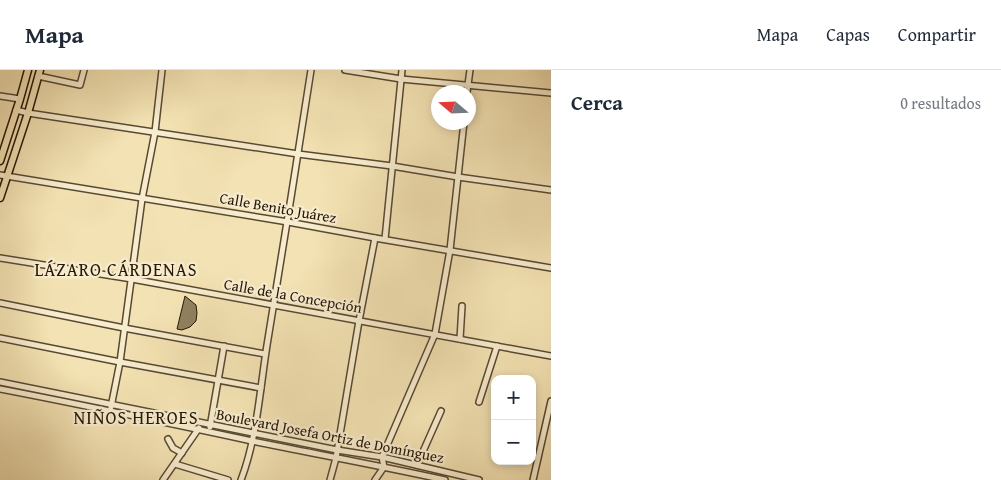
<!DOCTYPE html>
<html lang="es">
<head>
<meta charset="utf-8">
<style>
  :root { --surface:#fff; --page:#f6f6f7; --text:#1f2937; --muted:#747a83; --line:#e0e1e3 }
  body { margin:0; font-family:"Gentium Book Plus",serif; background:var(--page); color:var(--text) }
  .controls { position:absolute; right:15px; bottom:15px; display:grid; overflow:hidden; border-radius:10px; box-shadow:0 2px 8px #0003 }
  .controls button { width:45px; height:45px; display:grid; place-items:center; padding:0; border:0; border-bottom:1px solid var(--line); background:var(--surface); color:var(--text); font:25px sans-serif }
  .compass { position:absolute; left:431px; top:15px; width:45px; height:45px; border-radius:50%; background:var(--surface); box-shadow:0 2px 8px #0003; rotate:289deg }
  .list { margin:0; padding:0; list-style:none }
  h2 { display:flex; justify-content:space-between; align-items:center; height:65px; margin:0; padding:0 20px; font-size:21px }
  h2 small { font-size:16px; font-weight:400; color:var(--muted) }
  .map { position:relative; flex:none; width:551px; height:410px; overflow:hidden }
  header { display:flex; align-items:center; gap:30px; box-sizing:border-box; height:70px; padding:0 25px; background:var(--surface); border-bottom:1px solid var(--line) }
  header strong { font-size:24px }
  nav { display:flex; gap:28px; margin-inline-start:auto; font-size:18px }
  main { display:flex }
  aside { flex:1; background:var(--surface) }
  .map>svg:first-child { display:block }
  .building { fill:#908160; stroke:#251707 }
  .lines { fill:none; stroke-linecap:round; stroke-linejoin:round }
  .minor-casing { stroke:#584a32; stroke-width:8 }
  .major-casing { stroke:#251707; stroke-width:9 }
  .minor { stroke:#f7ecce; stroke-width:5 }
  .major { stroke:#f3e2b3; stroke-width:6 }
  .labels { text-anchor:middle; stroke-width:4.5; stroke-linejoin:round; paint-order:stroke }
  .street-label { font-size:15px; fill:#251707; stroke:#f7ecce }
  .quarter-label { font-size:18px; letter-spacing:1px; fill:#251707; stroke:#f7ecce }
</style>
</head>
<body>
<header>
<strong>Mapa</strong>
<nav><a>Mapa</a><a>Capas</a><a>Compartir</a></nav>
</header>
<main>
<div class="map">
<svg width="551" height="410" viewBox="0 0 551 410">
  <rect width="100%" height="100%" fill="#f3e2b3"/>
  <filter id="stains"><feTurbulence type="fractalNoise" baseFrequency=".004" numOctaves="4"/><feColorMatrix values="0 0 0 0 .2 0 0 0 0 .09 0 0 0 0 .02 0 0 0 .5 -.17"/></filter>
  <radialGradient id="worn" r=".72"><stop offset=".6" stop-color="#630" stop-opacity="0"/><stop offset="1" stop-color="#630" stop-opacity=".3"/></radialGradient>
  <polygon class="building" points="185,226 196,235 197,243 196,251 190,257 182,260 177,259"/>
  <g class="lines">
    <defs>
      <g id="minor">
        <polyline points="345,0 401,9 551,23"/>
        <polyline points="38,6 80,15 84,0"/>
        <polyline points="467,22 470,0"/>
        <polyline points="0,26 20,29"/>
        <polyline points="16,40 28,43 298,84 392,96 458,107 551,120"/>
        <polyline points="0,105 288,152 375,168 551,198"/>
        <polyline points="385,169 402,0"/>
        <polyline points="0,188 132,209 551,286"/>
        <polyline points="0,233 124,258 265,284"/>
        <polyline points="0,268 120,292 261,318"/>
        <polyline points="460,269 462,236"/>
        <polyline points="0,312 337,380 382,387 479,410"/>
        <path d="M0,319C84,335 168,353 252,371C316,384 381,396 445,410"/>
        <polyline points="479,332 497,276"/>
        <polyline points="111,337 120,292 142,129 155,62 162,0"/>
        <polyline points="210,357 224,276"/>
        <polyline points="168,369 173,378 182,383"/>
        <polyline points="175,394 228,410"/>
        <polyline points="417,395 441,341"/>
        <polyline points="163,410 199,358"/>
        <path d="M241,410C258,365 260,316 268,269C283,179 297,90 311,0"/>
        <polyline points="330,410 336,388 359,251 375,168"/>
        <polyline points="375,410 384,397 382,387 435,264 450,180 464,52"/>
        <polyline points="533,410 551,331"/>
      </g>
      <g id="major">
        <polyline points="0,91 20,29 28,0"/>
        <polyline points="0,128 28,43 40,0"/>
      </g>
    </defs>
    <use href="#minor" class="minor-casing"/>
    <use href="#major" class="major-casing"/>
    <use href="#minor" class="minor"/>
    <use href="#major" class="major"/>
  </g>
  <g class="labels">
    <g class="street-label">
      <text transform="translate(278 138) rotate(10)" y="5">Calle Benito Juárez</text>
      <text transform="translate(293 226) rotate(10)" y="5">Calle de la Concepción</text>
      <text transform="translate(330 366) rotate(11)" y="5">Boulevard Josefa Ortiz de Domínguez</text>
    </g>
    <g class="quarter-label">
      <text x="116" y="206">LÁZARO CÁRDENAS</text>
      <text x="136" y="354">NIÑOS HEROES</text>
    </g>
  </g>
  <rect width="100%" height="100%" filter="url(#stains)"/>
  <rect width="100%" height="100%" fill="url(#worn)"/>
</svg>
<div class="controls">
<button>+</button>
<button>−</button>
</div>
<svg class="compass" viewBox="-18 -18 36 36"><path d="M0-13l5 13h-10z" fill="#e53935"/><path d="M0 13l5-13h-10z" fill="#747a83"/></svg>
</div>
<aside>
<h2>Cerca<small>0 resultados</small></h2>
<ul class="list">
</ul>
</aside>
</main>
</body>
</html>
